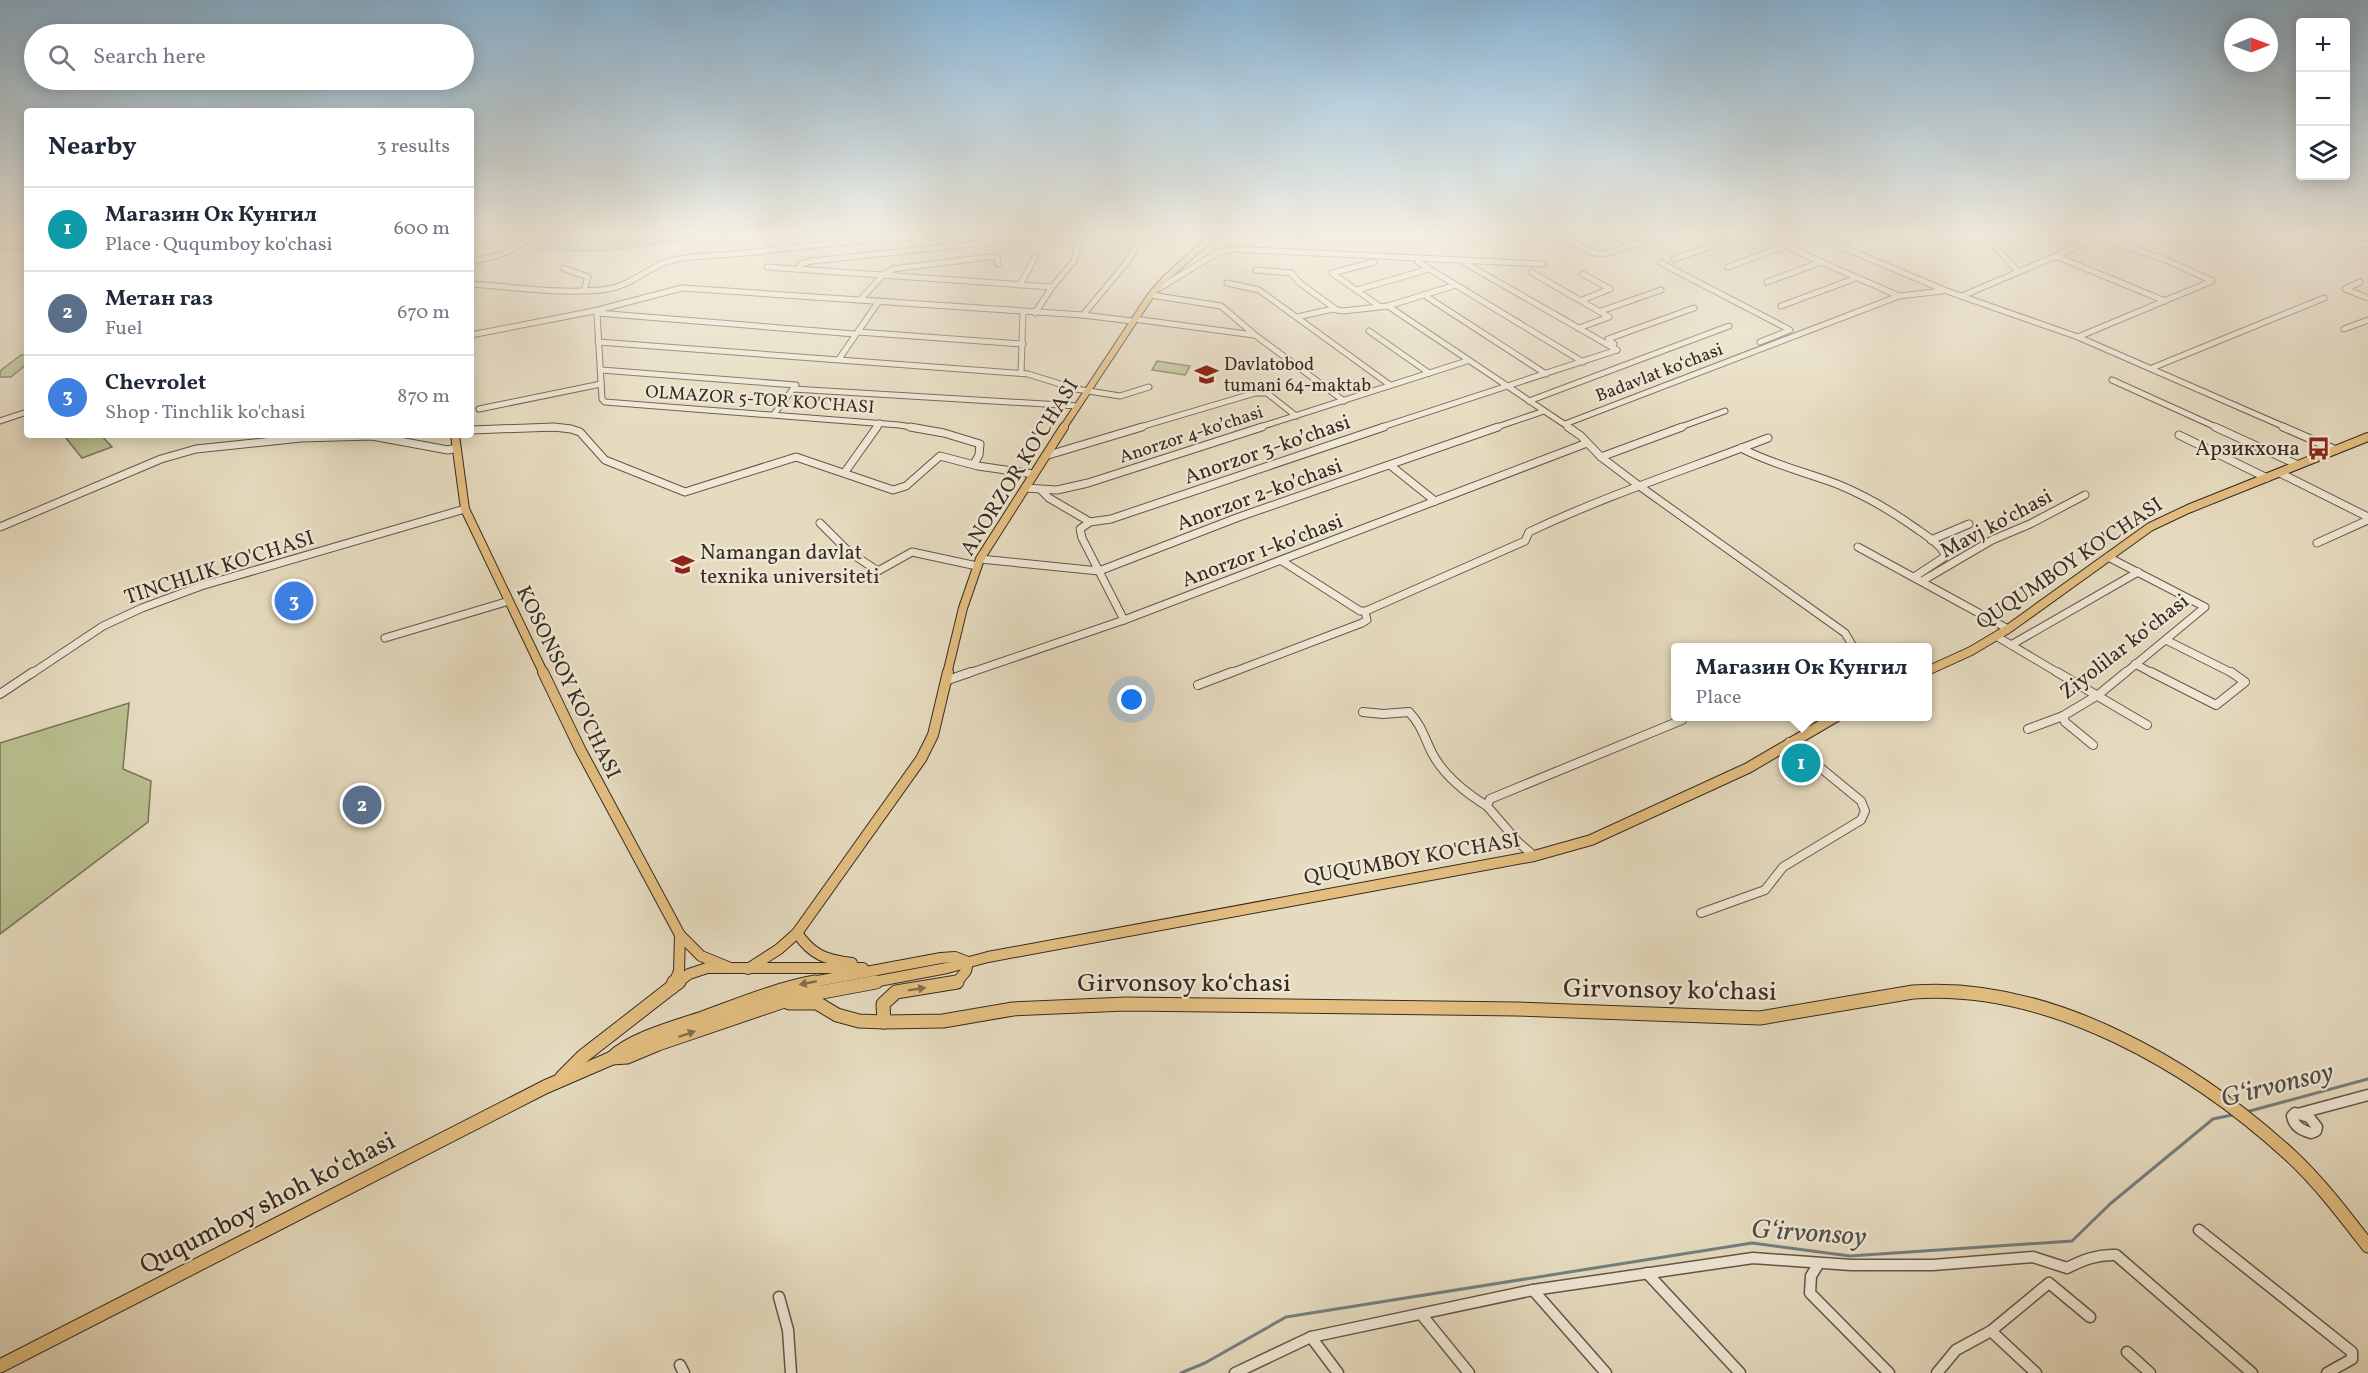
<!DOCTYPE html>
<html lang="en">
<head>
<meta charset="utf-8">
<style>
  :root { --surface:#fff; --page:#f2f2f3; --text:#1f2937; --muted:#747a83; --line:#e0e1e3; --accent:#d93025 }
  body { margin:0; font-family:Vollkorn,serif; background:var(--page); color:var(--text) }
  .controls { position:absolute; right:18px; top:18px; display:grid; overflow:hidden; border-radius:6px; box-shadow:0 3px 15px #0003 }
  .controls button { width:54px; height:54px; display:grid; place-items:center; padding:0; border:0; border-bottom:2px solid var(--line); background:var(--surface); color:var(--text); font:30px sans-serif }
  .compass { position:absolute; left:2224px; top:18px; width:54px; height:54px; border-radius:50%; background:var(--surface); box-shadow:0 3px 15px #0003; rotate:89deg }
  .you { position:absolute; left:1132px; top:700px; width:21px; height:21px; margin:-15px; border:4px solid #fff; border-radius:50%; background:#1a73e8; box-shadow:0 0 0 9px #1a73e833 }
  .badge { display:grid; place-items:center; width:39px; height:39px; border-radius:50%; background:var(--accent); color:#fff; font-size:20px; font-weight:700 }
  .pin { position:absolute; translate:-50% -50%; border:3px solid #fff; box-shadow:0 2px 6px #0006 }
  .popup { position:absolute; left:1671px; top:643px; width:261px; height:78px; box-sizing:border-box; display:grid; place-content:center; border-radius:6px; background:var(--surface); filter:drop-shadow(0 2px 4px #0005); font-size:20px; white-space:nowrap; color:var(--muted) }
  .popup b { font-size:22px; color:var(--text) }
  .popup::after { content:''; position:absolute; left:50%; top:100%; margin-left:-12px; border:12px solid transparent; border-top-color:var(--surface) }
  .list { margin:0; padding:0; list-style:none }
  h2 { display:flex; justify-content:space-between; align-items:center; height:78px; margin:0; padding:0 24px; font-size:26px }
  h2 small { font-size:20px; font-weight:400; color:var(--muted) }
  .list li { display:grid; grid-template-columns:39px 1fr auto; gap:18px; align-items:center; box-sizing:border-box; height:84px; padding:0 24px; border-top:2px solid var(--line) }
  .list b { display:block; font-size:22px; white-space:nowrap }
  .list p { margin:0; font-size:20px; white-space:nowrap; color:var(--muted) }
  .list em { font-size:20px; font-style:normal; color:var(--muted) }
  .icon { flex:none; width:33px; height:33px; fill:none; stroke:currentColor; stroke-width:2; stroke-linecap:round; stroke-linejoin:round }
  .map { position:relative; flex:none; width:2368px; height:1373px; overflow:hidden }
  .search { position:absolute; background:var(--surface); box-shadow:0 3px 15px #0003; left:24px; top:24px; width:450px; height:66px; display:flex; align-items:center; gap:15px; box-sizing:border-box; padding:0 21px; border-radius:33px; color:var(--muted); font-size:22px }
  .panel { position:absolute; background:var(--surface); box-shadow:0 3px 15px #0003; left:24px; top:108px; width:450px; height:330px; border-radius:6px }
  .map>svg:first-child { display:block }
  .green { fill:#b9bf8f; stroke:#78745a; stroke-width:1.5 }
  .water { fill:#9cb8bd; stroke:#747f80; stroke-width:1.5 }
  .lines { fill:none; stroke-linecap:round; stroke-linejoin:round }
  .shore { stroke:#6a7170; stroke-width:1.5 }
  .stream { stroke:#747f80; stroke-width:3 }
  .canal { stroke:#9cb8bd; stroke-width:5 }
  .minor-far3-casing { stroke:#64564b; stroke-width:7 }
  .minor-far2-casing { stroke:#64564b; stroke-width:9 }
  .minor-far1-casing { stroke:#64564b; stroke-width:10 }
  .minor-casing { stroke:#64564b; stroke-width:13 }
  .major-far3-casing { stroke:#382a24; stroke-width:8 }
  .major-far2-casing { stroke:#382a24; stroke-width:10 }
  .major-far1-casing { stroke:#382a24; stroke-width:12 }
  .major-casing { stroke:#382a24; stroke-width:15 }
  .minor-far3 { stroke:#efe8d5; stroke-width:5 }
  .minor-far2 { stroke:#efe8d5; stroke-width:7 }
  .minor-far1 { stroke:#efe8d5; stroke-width:8 }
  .minor { stroke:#efe8d5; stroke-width:10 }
  .major-far3 { stroke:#e3be80; stroke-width:6 }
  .major-far2 { stroke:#e3be80; stroke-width:8 }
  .major-far1 { stroke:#e3be80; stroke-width:10 }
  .major { stroke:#e3be80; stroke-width:13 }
  .oneway { fill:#856d4d }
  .labels { text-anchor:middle; stroke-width:4.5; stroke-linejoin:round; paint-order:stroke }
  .far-poi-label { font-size:18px; fill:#382a24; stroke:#efe8d5; text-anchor:start }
  .far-street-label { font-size:18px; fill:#382a24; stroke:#efe8d5 }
  .poi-label { font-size:21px; fill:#382a24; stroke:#efe8d5; text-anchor:end }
  .street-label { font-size:21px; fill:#382a24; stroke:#efe8d5 }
  .near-street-label { font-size:26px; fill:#382a24; stroke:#efe8d5 }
  .near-water-label { font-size:27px; font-style:italic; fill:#514e4a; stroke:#efe8d5 }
</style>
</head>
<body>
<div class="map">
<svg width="2368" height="1373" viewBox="0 0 2368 1373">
  <rect width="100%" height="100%" fill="#e6dbbf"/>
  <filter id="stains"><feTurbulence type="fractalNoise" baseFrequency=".00333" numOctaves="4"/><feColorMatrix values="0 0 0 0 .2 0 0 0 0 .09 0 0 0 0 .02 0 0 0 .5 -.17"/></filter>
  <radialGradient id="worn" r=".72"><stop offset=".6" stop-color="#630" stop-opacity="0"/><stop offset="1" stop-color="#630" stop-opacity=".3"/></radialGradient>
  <g class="green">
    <polygon points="21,355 27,355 27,364 11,377 0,377 0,371"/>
    <polygon points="1157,361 1190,366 1185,375 1152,370"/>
    <polygon points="75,435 101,435 112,447 82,458 66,438"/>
    <polygon points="129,703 123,769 151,781 148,822 0,934 0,743"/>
  </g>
  <polygon class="water" points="552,233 751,233 715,241 662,243 604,251 536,250"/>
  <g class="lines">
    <g class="shore">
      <polyline points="556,233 554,241 556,244 604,245 661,237 722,233"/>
      <polyline points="564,233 566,237 603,238 634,233"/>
    </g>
    <g class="stream">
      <polyline points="2246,1112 2368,1079"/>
      <polyline points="1181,1373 1205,1363 1286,1317 1752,1243 1850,1256 2072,1241 2110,1204 2213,1119 2232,1115"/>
    </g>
    <polyline class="canal" points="0,237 27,236"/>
    <defs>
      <g id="minor-far3">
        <polyline points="1405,233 1416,237 1431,233"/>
        <polyline points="1457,233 1474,243"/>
        <polyline points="1503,233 1516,240"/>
        <polyline points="1555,233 1595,253 1605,254 1670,233"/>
        <polyline points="1610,233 1634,245"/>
        <polyline points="1755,233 1899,296 1942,291"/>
        <polyline points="1809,233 1944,290 2078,337 2287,428"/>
        <polyline points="1996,233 1986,236 2018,272"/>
        <polyline points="2060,233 2089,243"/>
        <polyline points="2328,233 2368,245"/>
        <polyline points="2058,257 2165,301"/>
        <polyline points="1674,259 1750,233"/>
        <path d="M471,261C498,257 516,251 536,233"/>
        <polyline points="1374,262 1332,273 1379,306"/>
        <polyline points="1418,262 1583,362"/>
        <polyline points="1465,263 1617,350"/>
        <polyline points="1661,263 1790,330 1760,342"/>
        <polyline points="767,267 1052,287"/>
        <polyline points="1728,267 1785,246"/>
        <polyline points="563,268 588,277 584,290"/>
        <polyline points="798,269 801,264 812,261 1020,239"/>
        <polyline points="1256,270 1291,273 1301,284 1337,310"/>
        <polyline points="1531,272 1609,317 1579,328"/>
        <polyline points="1767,282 1821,262"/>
        <polyline points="2360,282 2345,289 2368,298"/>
        <polyline points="1227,283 1259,290 1390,385"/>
        <path d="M471,284C514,287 565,295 608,289C634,285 652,263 678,259C704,255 730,255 756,252C824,243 892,238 960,233"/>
        <polyline points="1020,285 1035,257"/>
        <polyline points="1156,290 1217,253 1232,249 1543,264"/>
        <polyline points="1357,290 1429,269"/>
        <polyline points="1151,295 1221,306 1255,335 1344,401"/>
        <polyline points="1424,295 1546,374"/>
        <polyline points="1962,296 2103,236 2096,233"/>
        <polyline points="860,300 883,275 893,269 989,257 997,257 998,264"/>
        <polyline points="1582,300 1610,289 1583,274"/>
        <polyline points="1388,306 1570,428"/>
        <polyline points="1781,306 1856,278"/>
        <polyline points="594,311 597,313 602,399 605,402 899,425 918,428"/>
        <polyline points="1601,311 1661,290"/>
        <polyline points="597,313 855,334"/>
        <polyline points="1035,313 1052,287 1074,261 1079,242"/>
        <polyline points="1083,315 1127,262 1134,250"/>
        <polyline points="1297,317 1333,309 1343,311 1388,306 1456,285"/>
        <polyline points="1134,319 1254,335"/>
        <polyline points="2344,329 2368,320"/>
        <polyline points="1369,331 1429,373"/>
        <polyline points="858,332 1023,344"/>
        <polyline points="471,335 594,311 682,288 1083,315 1132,321"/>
        <polyline points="2078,337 2212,281 2164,259 2100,238"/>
        <polyline points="598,342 1028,374 1076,389 1120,396 1149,387"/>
        <polyline points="1614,344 1608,339 1694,308"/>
        <polyline points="839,359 879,301"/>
        <polyline points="2152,368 2324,298"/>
        <polyline points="601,370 796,385 774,414"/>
        <polyline points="1021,373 1023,312"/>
        <polyline points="2112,380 2218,428"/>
        <polyline points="793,389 1077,406"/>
        <polyline points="1529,401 1729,326"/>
        <polyline points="479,409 601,384"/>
        <polyline points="0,421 27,412"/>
        <polyline points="1565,424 1899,296"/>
        <polyline points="514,428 566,428"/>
        <polyline points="876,428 880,423"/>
        <polyline points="1137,428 1255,393 1267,393 1296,416"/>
        <polyline points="1257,428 1467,361"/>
        <polyline points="1379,428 1617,350"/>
        <polyline points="1494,428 1544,411"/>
        <polyline points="1678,428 1725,411"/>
      </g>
      <g id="minor-far2">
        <polyline points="910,427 944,433 980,444 979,455 974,464"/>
        <polyline points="1568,427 1581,436 1601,457 1638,485 1845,633 1854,648"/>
        <polyline points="2215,427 2298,465"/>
        <polyline points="2283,427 2336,450"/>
        <polyline points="471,430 554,427 571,429 580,432 605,460 685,492 796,457 893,490 906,486 940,456 978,466 1033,474"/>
        <polyline points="2179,435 2267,478"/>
        <path d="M1741,448C1771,464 1805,472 1837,484C1864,495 1890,510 1914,527C1925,535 1938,542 1945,554L1943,558L1914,577"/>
        <polyline points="1045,456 1142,427"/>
        <polyline points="1601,457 1682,427"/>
        <polyline points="1390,465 1435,501"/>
        <polyline points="845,472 877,427"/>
        <polyline points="2280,473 2368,517"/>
        <polyline points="1025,488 1057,490 1088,483 1262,427"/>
        <polyline points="1042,491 1049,498 1090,522 1111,519 1384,427"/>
        <polyline points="1090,522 1080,529 1082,538 1124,620"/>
        <polyline points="820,523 849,552 878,571 912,552 977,566"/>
        <polyline points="0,527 161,459 196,449 301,438 372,436 448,450 457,448"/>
        <polyline points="1931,540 1969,524"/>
        <polyline points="2317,543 2368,520"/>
        <polyline points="1858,547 2008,629"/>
        <polyline points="2108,557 2205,607 2124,674"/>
        <polyline points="980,559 1099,571 1239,517 1498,427"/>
        <path d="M1282,561L1360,611H1366L1525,541L1529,532C1607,495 1688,469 1768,438"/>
        <polyline points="1922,581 1992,540 2030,524 2085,495"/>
        <polyline points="1996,636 2060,674"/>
        <polyline points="385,638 509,601"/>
        <polyline points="2166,640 2234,674"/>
        <polyline points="2011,645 2138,572"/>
        <polyline points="2135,664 2154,674"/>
        <polyline points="31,674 103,626 142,608 201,586 465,509"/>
        <polyline points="966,674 1124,620 1587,443"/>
        <polyline points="1228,674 1362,623 1367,620 1365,612"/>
      </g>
      <g id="minor-far1">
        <polyline points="2057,672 2147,725"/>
        <polyline points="2151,672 2216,705 2245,682 2231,672"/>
        <polyline points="945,681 971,672"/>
        <polyline points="1198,685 1232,672"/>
        <polyline points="0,694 33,672"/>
        <path d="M1363,712L1383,714L1409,712C1421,724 1425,739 1432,753C1444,776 1466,793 1487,806"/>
        <polyline points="2028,729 2063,716"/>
        <polyline points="2093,745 2065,722 2063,716 2098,695 2126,672"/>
        <polyline points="1534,856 1518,842 1487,806 1490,799 1682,720"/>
        <polyline points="1701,913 1765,890 1783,867 1861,820 1865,811 1861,801 1789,742"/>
      </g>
      <g id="minor">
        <path d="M2295,1113L2309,1117L2317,1127L2316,1131L2311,1133C2301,1130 2294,1126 2292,1116Z"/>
        <polyline points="2301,1113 2368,1095"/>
        <polyline points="2199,1230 2352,1352 2352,1359 2327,1373"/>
        <polyline points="1819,1263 1811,1276 1810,1293 1889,1373"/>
        <polyline points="1647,1273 1740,1373"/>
        <polyline points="1533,1290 1606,1373"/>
        <polyline points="779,1297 788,1330 791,1373"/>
        <polyline points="1421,1314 1469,1373"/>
        <polyline points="1991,1331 2036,1373"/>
        <polyline points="1311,1337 1338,1373"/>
        <polyline points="2127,1352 2150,1373"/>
        <polyline points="680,1365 684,1373"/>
        <path d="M1235,1373L1311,1337L1533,1290L1753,1258L1851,1265H1933L2033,1257L2067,1268C2083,1260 2098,1254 2116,1255L2252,1373"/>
        <polyline points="1937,1373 1956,1350 1991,1331 2049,1283 2090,1317"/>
      </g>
      <g id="major-far3">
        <polyline points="0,246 27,246"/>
        <polyline points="1063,428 1151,295 1166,278 1216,233"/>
      </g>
      <g id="major-far2">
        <polyline points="455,435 465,509 544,674"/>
        <polyline points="1927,671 1971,651 2008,629 2150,527 2188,509 2368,437"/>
        <polyline points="947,674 963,608 980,559 1064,427"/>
      </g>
      <g id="major-far1">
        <polyline points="543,672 580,749 680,935 701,956 728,967"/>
        <path d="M797,933C812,955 826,960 852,963"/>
        <polyline points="748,969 779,949 797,933 921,759 933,735 948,672"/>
        <polyline points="674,983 679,971 680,935"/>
        <polyline points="677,983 689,974 707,968 863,968"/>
        <polyline points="807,983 941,958 955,957 968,962"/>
        <polyline points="868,983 947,968 988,957 1534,856 1591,840 1748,768 1837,716"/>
        <polyline points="950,983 957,982 966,971 968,962"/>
      </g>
      <g id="major">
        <polyline points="672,987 679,982"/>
        <path d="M789,1003H817L837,1015L859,1021L884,1022L943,1021L1013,1009L1126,1004L1516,1009L1760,1018L1913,992C2050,982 2193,1066 2291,1156C2320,1183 2344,1215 2368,1246"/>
        <polyline points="884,1022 883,1004 896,992 957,982"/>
        <path d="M612,1058C632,1038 677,1027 705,1017C741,1004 777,989 815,982"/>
        <polyline points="562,1077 582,1057 672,987 674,982"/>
        <polyline points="0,1366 545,1087 612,1058 627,1057 658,1044 796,997 876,982"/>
      </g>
    </defs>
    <use href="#minor-far3" class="minor-far3-casing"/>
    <use href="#minor-far2" class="minor-far2-casing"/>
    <use href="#minor-far1" class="minor-far1-casing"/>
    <use href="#minor" class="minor-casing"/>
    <use href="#major-far3" class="major-far3-casing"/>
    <use href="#major-far2" class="major-far2-casing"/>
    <use href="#major-far1" class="major-far1-casing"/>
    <use href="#major" class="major-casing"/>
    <use href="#minor-far3" class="minor-far3"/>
    <use href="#minor-far2" class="minor-far2"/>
    <use href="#minor-far1" class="minor-far1"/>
    <use href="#minor" class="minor"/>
    <use href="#major-far3" class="major-far3"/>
    <use href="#major-far2" class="major-far2"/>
    <use href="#major-far1" class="major-far1"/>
    <use href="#major" class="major"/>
  </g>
  <defs><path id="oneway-solid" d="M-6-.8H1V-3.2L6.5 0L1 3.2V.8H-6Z" transform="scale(1.5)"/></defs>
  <g class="oneway">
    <use href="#oneway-solid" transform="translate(808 983) rotate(169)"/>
    <use href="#oneway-solid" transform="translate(917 989) rotate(-9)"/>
    <use href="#oneway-solid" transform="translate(687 1034) rotate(-19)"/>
  </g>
  <linearGradient id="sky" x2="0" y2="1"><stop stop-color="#89b6d7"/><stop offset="0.55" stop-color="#f4efe2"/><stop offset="1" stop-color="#f4efe2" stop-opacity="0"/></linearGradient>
  <rect width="2368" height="426" fill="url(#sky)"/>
  <defs>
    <symbol id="school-bare" viewBox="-9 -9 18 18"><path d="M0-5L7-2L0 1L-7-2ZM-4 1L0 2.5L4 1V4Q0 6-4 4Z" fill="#8f2418" stroke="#efe8d5" stroke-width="2.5" paint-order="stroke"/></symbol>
    <symbol id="bus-bare" viewBox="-9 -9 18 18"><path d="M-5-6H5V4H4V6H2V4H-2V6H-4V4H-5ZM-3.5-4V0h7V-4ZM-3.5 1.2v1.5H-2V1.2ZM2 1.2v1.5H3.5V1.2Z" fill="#8f2418" stroke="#efe8d5" stroke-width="2.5" paint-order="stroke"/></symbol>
    <symbol id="university-bare" viewBox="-9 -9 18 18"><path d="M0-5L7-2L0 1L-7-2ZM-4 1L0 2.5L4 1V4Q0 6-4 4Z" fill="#8f2418" stroke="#efe8d5" stroke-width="2.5" paint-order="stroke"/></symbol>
  </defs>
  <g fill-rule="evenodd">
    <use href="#school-bare" x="1190" y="358" width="33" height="33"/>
    <use href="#bus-bare" x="2302" y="432" width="33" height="33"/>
    <use href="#university-bare" x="666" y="548" width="33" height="33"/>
  </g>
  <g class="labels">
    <g class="far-poi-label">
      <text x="1224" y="370">Davlatobod<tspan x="1224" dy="21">tumani 64-maktab</tspan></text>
    </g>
    <g class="far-street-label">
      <text transform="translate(1659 372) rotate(-21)" y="6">Badavlat koʻchasi</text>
      <text transform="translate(760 399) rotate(4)" y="6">OLMAZOR 5-TOR KO'CHASI</text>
      <text transform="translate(1191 434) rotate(-18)" y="6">Аnorzor 4-koʼchasi</text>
    </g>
    <g class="poi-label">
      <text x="2300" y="455">Арзикхона</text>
      <text x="700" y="559" text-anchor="start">Namangan davlat<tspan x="700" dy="24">texnika universiteti</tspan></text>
    </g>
    <g class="street-label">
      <text transform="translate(1267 449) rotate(-19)" y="7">Аnorzor 3-koʼchasi</text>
      <text transform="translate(1019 467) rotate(-58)" y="7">ANORZOR KO'CHASI</text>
      <text transform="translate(1259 494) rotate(-20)" y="7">Аnorzor 2-koʼchasi</text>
      <text transform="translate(1996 523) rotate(-28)" y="7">Mavj koʻchasi</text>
      <text transform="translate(1262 550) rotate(-21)" y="7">Аnorzor 1-koʼchasi</text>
      <text transform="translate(2069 563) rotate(-34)" y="7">QUQUMBOY KO'CHASI</text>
      <text transform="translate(219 567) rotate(-18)" y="7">TINCHLIK KO'CHASI</text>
      <text transform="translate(2124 646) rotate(-38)" y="7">Ziyolilar koʻchasi</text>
      <text transform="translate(569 682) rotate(64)" y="7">KOSONSOY KO’CHASI</text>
      <text transform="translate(1412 858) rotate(-10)" y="7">QUQUMBOY KO'CHASI</text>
    </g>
    <g class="near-street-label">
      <text x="1184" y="991">Girvonsoy koʻchasi</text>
      <text transform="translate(1670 989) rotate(1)" y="9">Girvonsoy koʻchasi</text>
      <text transform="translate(267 1202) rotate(-27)" y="9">Ququmboy shoh koʻchasi</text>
    </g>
    <g class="near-water-label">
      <text transform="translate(2277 1084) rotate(-14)" y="9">G‘irvonsoy</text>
      <text transform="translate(1809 1232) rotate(4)" y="9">G‘irvonsoy</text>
    </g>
  </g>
  <rect width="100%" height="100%" filter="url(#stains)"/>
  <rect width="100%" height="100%" fill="url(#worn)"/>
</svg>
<div class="controls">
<button>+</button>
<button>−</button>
<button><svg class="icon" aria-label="layers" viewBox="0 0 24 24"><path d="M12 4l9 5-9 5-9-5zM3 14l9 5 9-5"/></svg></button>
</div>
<svg class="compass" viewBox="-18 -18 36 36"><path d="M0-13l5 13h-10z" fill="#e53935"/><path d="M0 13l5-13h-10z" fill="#747a83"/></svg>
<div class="you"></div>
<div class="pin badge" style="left:1801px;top:763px;background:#0f9aa8">1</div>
<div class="popup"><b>Магазин Ок Кунгил</b>Place</div>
<div class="pin badge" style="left:362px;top:805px;background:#5c6f8a">2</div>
<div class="pin badge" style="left:294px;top:601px;background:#3f7fe0">3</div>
<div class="search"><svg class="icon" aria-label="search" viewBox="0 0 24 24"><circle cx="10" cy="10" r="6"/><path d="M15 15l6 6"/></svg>Search here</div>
<section class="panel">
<h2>Nearby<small>3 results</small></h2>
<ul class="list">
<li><span class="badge" style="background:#0f9aa8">1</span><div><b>Магазин Ок Кунгил</b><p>Place · Ququmboy ko'chasi</p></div><em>600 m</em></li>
<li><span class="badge" style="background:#5c6f8a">2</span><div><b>Метан газ</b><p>Fuel</p></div><em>670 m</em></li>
<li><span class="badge" style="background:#3f7fe0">3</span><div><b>Chevrolet</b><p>Shop · Tinchlik ko'chasi</p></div><em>870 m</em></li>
</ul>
</section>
</div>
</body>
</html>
